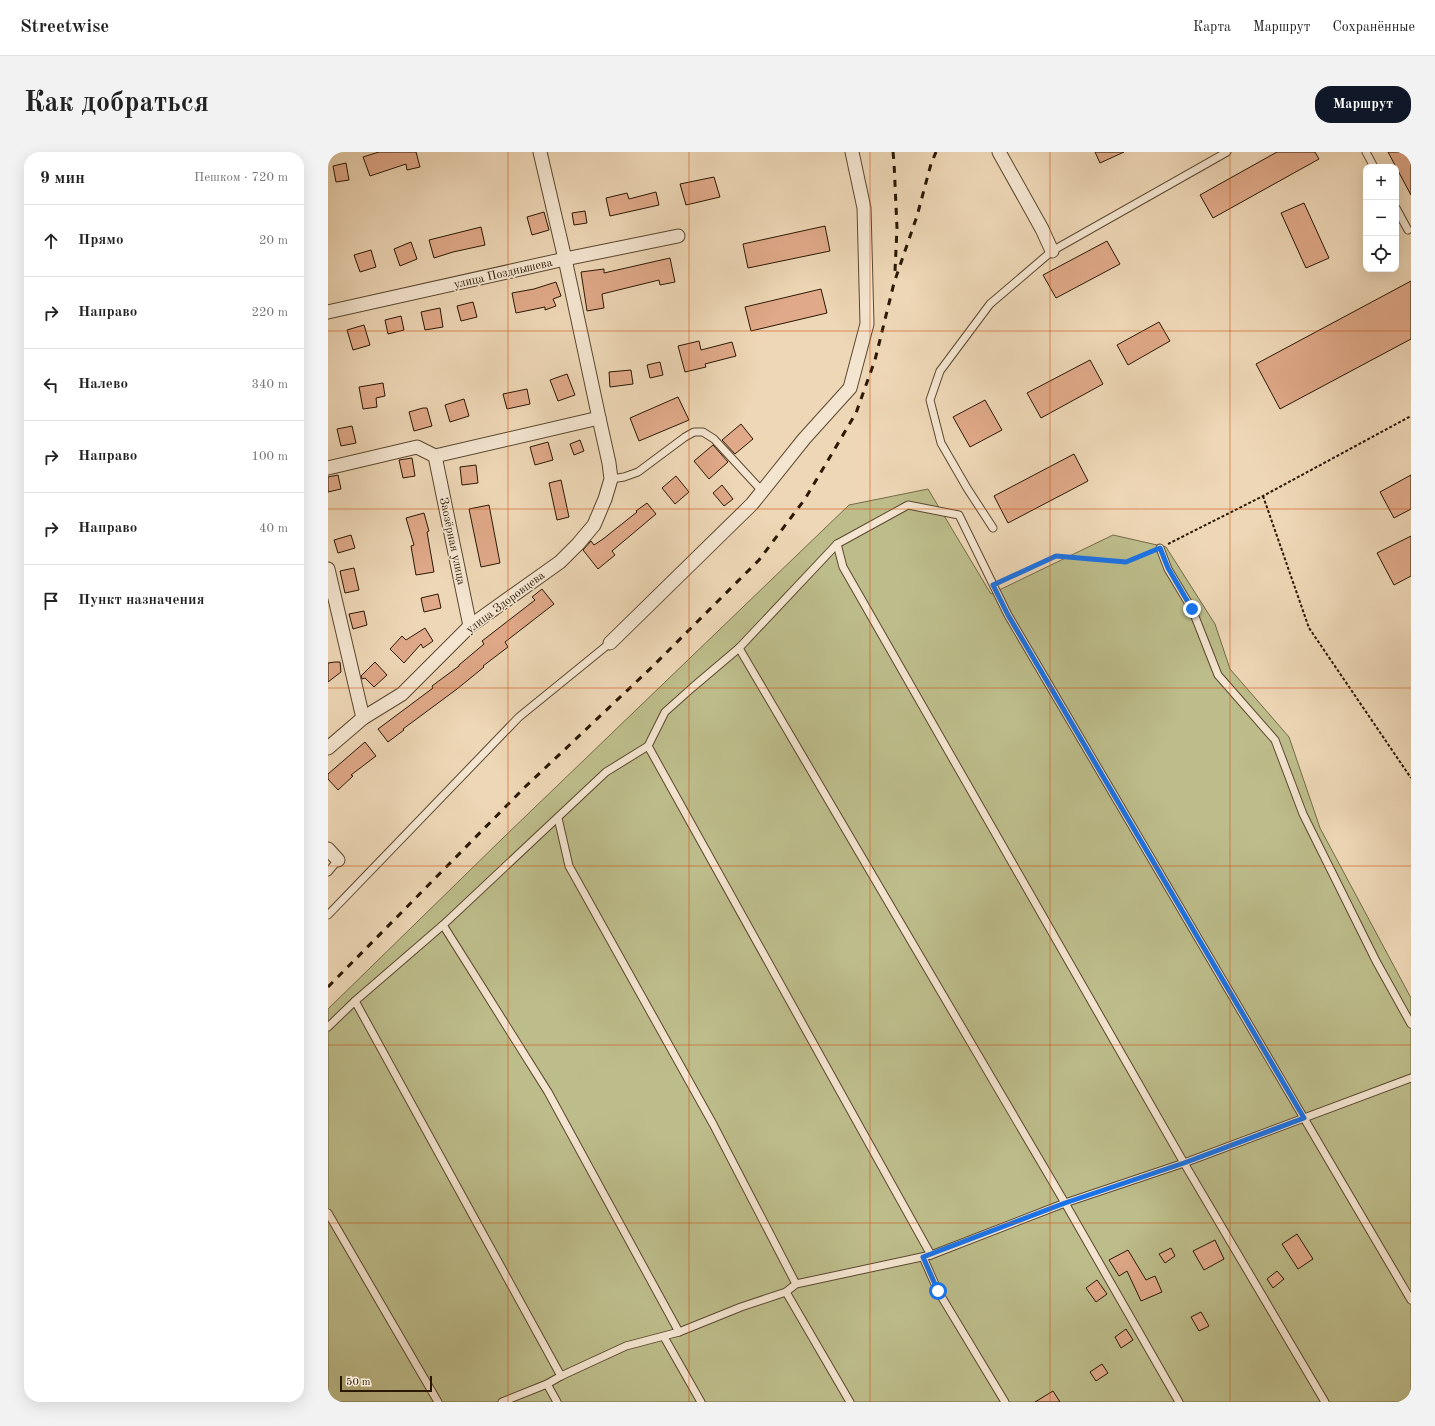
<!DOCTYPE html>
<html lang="ru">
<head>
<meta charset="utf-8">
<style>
  :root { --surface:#fff; --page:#f2f2f2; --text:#222; --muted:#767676; --line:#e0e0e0; --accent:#111827 }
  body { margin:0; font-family:"Old Standard TT",serif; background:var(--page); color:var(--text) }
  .controls { position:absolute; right:12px; top:12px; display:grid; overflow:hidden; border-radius:8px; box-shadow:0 4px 16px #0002 }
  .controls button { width:36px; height:36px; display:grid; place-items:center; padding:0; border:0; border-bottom:1px solid var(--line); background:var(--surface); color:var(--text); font:20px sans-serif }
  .scale { position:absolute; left:12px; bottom:10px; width:92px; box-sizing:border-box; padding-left:4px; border:2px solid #2a1803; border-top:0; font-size:11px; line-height:14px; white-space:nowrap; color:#2a1803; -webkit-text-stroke:3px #f4e5d0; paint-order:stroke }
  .stop { position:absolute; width:12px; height:12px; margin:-9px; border:3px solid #1a73e8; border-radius:50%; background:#fff }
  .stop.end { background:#1a73e8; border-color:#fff; box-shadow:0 1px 4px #0008 }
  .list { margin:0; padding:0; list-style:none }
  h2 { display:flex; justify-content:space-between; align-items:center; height:52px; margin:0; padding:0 16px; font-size:17px }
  h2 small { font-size:13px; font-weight:400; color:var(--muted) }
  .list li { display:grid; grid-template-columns:26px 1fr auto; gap:12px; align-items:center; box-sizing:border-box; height:72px; padding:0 16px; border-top:1px solid var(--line) }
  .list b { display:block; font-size:15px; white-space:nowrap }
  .list em { font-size:13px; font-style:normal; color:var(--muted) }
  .icon { flex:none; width:22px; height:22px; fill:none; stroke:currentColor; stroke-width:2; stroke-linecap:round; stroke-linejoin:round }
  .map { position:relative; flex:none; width:1083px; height:1250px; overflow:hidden; border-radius:16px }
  header { display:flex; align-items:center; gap:24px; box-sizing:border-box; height:56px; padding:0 20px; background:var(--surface); border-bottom:1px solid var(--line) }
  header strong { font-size:19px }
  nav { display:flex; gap:22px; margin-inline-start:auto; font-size:14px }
  .intro { display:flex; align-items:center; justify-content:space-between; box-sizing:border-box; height:96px; padding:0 24px }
  h1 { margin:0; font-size:28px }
  .button { padding:10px 18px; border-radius:16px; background:var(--accent); color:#fff; font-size:14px; font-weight:700 }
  main { display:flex; gap:24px; padding:0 24px }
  aside { flex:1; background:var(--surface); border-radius:16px; box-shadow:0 4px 16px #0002 }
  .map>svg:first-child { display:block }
  .green { fill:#bdbd8b; stroke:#746a47 }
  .building { fill:#e0a989; stroke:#2a1803 }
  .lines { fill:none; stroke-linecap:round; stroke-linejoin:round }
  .lane-casing { stroke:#5b4830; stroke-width:9 }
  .street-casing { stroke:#5b4830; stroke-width:15 }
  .path { stroke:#2a1803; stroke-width:2; stroke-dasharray:3 2; stroke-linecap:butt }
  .lane { stroke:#f4e5d0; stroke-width:7 }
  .street { stroke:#f4e5d0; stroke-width:13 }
  .rail { stroke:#2a1803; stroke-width:3; stroke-dasharray:7 7; stroke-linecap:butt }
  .route { stroke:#1a73e8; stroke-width:5 }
  .grid { fill:none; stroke:#cc4f0b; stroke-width:1; stroke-opacity:0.55 }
  .labels { text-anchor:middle; stroke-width:3; stroke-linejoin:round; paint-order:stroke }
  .street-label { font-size:12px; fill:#2a1803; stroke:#f4e5d0 }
</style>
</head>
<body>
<header>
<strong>Streetwise</strong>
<nav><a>Карта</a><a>Маршрут</a><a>Сохранённые</a></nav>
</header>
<div class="intro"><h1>Как добраться</h1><a class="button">Маршрут</a></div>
<main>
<aside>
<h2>9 мин<small>Пешком · 720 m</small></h2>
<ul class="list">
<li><svg class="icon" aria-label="ahead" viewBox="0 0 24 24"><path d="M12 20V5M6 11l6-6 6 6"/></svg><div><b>Прямо</b></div><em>20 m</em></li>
<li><svg class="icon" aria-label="right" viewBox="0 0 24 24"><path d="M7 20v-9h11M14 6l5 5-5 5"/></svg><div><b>Направо</b></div><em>220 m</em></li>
<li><svg class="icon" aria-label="left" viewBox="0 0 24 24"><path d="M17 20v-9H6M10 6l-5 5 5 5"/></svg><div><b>Налево</b></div><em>340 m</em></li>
<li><svg class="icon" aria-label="right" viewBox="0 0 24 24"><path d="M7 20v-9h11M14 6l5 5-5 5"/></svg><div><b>Направо</b></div><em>100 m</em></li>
<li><svg class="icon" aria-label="right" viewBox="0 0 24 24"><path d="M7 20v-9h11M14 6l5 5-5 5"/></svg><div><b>Направо</b></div><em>40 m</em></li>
<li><svg class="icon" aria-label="arrive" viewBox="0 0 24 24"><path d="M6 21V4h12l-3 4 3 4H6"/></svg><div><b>Пункт назначения</b></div></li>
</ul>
</aside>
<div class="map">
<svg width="1083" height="1250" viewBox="0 0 1083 1250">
  <rect width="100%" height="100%" fill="#eed7b6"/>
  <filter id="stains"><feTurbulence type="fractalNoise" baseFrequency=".005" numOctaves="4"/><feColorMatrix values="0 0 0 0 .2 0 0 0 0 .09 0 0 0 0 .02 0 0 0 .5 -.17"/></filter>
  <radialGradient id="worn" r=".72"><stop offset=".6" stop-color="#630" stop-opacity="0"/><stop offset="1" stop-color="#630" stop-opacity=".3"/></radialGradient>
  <polygon class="green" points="600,337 663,442 785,383 838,395 887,472 902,517 961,585 992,676 1083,846 1083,1250 0,1250 0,857 176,685 521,353"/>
  <g class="building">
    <polygon points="51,0 88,0 92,15 79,18 78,12 42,24 35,5"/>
    <polygon points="767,0 796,0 772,11"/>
    <polygon points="949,0 987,0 991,7 885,66 872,43"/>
    <polygon points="1060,0 1083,0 1083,43 1068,15"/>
    <polygon points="18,11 21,28 8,30 5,14"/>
    <polygon points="386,25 392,45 358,53 352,32"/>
    <polygon points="328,40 331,53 282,64 278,46 299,41 301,47"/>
    <polygon points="976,51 1001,106 978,116 953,61"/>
    <polygon points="257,59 259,71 246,73 244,61"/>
    <polygon points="216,60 221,78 204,83 199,65"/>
    <polygon points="497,74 502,99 420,116 415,92"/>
    <polygon points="153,75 157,93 125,100 106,106 101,88"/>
    <polygon points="779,89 792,112 728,146 715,123"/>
    <polygon points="83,90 89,107 72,114 66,97"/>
    <polygon points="43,98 48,115 32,120 26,103"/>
    <polygon points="342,106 347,130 332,133 331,128 274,142 276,156 259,159 253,120 276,117 276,121"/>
    <polygon points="1083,129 1083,187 952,257 928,212"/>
    <polygon points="228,130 233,144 225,147 228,154 217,158 217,155 188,161 184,141 206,137"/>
    <polygon points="493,137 499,161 423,179 417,155"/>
    <polygon points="145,150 149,165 133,169 129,154"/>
    <polygon points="112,156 115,175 97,178 93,160"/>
    <polygon points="73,164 76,178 60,182 57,168"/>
    <polygon points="831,170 842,189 800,213 789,193"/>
    <polygon points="36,173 42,193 25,198 19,178"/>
    <polygon points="371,189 373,198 404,190 408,204 377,212 378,215 357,220 350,194"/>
    <polygon points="762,208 775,232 713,266 699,241"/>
    <polygon points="332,210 335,223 322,226 319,213"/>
    <polygon points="303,218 305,232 282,235 281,220"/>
    <polygon points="239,222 247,243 230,249 222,228"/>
    <polygon points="55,231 57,244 48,246 49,255 35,257 31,235"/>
    <polygon points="199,237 202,252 179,257 175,242"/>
    <polygon points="350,245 361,268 311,289 302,266"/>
    <polygon points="136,247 141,264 122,270 117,253"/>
    <polygon points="657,248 674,278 642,295 625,265"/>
    <polygon points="95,256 99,256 104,274 86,279 81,260"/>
    <polygon points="413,272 425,287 407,302 394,288"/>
    <polygon points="24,274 28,291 13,294 9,277"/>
    <polygon points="252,288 256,299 246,303 242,292"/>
    <polygon points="220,290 225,308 207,313 202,295"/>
    <polygon points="385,293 400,310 381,327 366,309"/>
    <polygon points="746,302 760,329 680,371 666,344"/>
    <polygon points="84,306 87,324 75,326 71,308"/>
    <polygon points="148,313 150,331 134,333 132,315"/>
    <polygon points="10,323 13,337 0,340 0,325"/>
    <polygon points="1083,323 1083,357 1066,366 1052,340"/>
    <polygon points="348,324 361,340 347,352 334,336"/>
    <polygon points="233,328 241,365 229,368 221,331"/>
    <polygon points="394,333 405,347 396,354 385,341"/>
    <polygon points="319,351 328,362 284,399 287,403 270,417 255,398 263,389 266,393 275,387 309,360 308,359"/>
    <polygon points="161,353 172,411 153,415 141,357"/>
    <polygon points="96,361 101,379 99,380 106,420 88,423 83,394 86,393 78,366"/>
    <polygon points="23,383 27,396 10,401 6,388"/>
    <polygon points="1083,384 1083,424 1066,433 1049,401"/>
    <polygon points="26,416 31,438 17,441 12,419"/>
    <polygon points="214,437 226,452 177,490 180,495 155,514 156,515 129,537 75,577 76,578 60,590 50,577 105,536 104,534 131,514 131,513 156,492 154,489 207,448 204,445"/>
    <polygon points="110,442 113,456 96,460 93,446"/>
    <polygon points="36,459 39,473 25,477 21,462"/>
    <polygon points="97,476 105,489 95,496 93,492 76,511 62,497 74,484 78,488"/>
    <polygon points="7,510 12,510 13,520 0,530 0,511"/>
    <polygon points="47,510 59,523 46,535 37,526 34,527 33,524"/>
    <polygon points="37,590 48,604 23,623 25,624 10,638 0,627 0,622"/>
    <polygon points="969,1082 985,1107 970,1117 954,1092"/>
    <polygon points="887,1088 896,1107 876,1118 865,1099"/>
    <polygon points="843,1096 847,1104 837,1111 831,1102"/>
    <polygon points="800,1098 818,1128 827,1124 834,1140 813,1149 799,1119 791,1124 781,1108"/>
    <polygon points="949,1119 956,1127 945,1136 939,1127"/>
    <polygon points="769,1128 779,1142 768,1150 758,1136"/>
    <polygon points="873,1160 881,1174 871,1179 863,1165"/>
    <polygon points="798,1177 805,1188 793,1196 787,1185"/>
    <polygon points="774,1212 780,1221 768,1229 762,1220"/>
    <polygon points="725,1239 732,1250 707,1250"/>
  </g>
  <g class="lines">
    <defs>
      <g id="lane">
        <polyline points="1038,0 1046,15"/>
        <polyline points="1068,56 1080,78"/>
        <polyline points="283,327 296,325 310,320 357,285 366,280 375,280 386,287 434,339"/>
        <polyline points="665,376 639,336 613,291 602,248 612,219 662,152 724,99 899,0"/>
        <polyline points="509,392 515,415 856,1011 997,1250"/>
        <polyline points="832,396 840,417 864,457 890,523 947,588 975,662 1048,809 1083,872"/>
        <polyline points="411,496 737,1051 851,1250"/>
        <polyline points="320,594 603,1103"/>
        <polyline points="230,666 241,714 385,972 468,1132"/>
        <polyline points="0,720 10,708"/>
        <polyline points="0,763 191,565 282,491"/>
        <polyline points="115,773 220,940 351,1180"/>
        <polyline points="27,849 233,1224"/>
        <polyline points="0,875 27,849 115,773 278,620 320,594 337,560 365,535 411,496 509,392 580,353 631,363 680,463 1083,1148"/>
        <polyline points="0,1061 110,1250"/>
        <polyline points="595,1105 610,1139 677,1250"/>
        <polyline points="458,1140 522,1250"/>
        <polyline points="336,1185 373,1250"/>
        <polyline points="219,1232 229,1250"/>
        <polyline points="174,1250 219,1232 233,1224 298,1194 351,1180 413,1155 458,1140 468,1132 603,1103 737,1051 856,1011 1083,926"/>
      </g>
      <g id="street">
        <polyline points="671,0 714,77 724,99"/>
        <polyline points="0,160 237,107 350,84"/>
        <polyline points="107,304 142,474"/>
        <polyline points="0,316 89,295 107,304 271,266"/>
        <polyline points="0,417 35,566"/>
        <polyline points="282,491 424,352 476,287 522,236 539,172 536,56 524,0"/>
        <polyline points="0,596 35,566 74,542 142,474 232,410 250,392 266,373 277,347 283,327 281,311 271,266 237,107 212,0"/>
        <polyline points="0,697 10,708"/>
      </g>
    </defs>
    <use href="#lane" class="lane-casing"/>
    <use href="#street" class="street-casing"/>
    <g class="path">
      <polyline points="935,344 981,476 1083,626"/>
      <polyline points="840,392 935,344 1083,264"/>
      <polyline points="673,429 728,404 798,410 823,399"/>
    </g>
    <use href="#lane" class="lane"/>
    <use href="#street" class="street"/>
    <g class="rail">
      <polyline points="565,0 566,10 569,76 567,119"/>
      <polyline points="0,835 197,635 324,515 431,408 477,347 528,261 547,208 566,131 589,64 603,12 608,0"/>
    </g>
  </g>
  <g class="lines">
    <polyline class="route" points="610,1139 595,1105 737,1051 856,1011 976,966 680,463 665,433 728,404 798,410 832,396 840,416 864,457"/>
  </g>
  <path class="grid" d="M180,0V1250M361,0V1250M542,0V1250M722,0V1250M902,0V1250M0,179H1083M0,357H1083M0,536H1083M0,714H1083M0,893H1083M0,1071H1083"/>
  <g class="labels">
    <g class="street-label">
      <text transform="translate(175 121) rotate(-13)" y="4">улица Позднышева</text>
      <text transform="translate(125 389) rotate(78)" y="4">Заозёрная улица</text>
      <text transform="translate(177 450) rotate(-37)" y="4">улица Здоровцева</text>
    </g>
  </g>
  <rect width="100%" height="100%" filter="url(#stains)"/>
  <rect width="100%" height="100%" fill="url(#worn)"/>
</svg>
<div class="controls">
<button>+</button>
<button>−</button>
<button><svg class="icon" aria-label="locate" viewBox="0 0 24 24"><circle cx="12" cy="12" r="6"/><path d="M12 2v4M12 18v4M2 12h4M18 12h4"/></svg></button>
</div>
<div class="scale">50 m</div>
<div class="stop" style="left:610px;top:1139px"></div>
<div class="stop end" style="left:864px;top:457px"></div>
</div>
</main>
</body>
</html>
